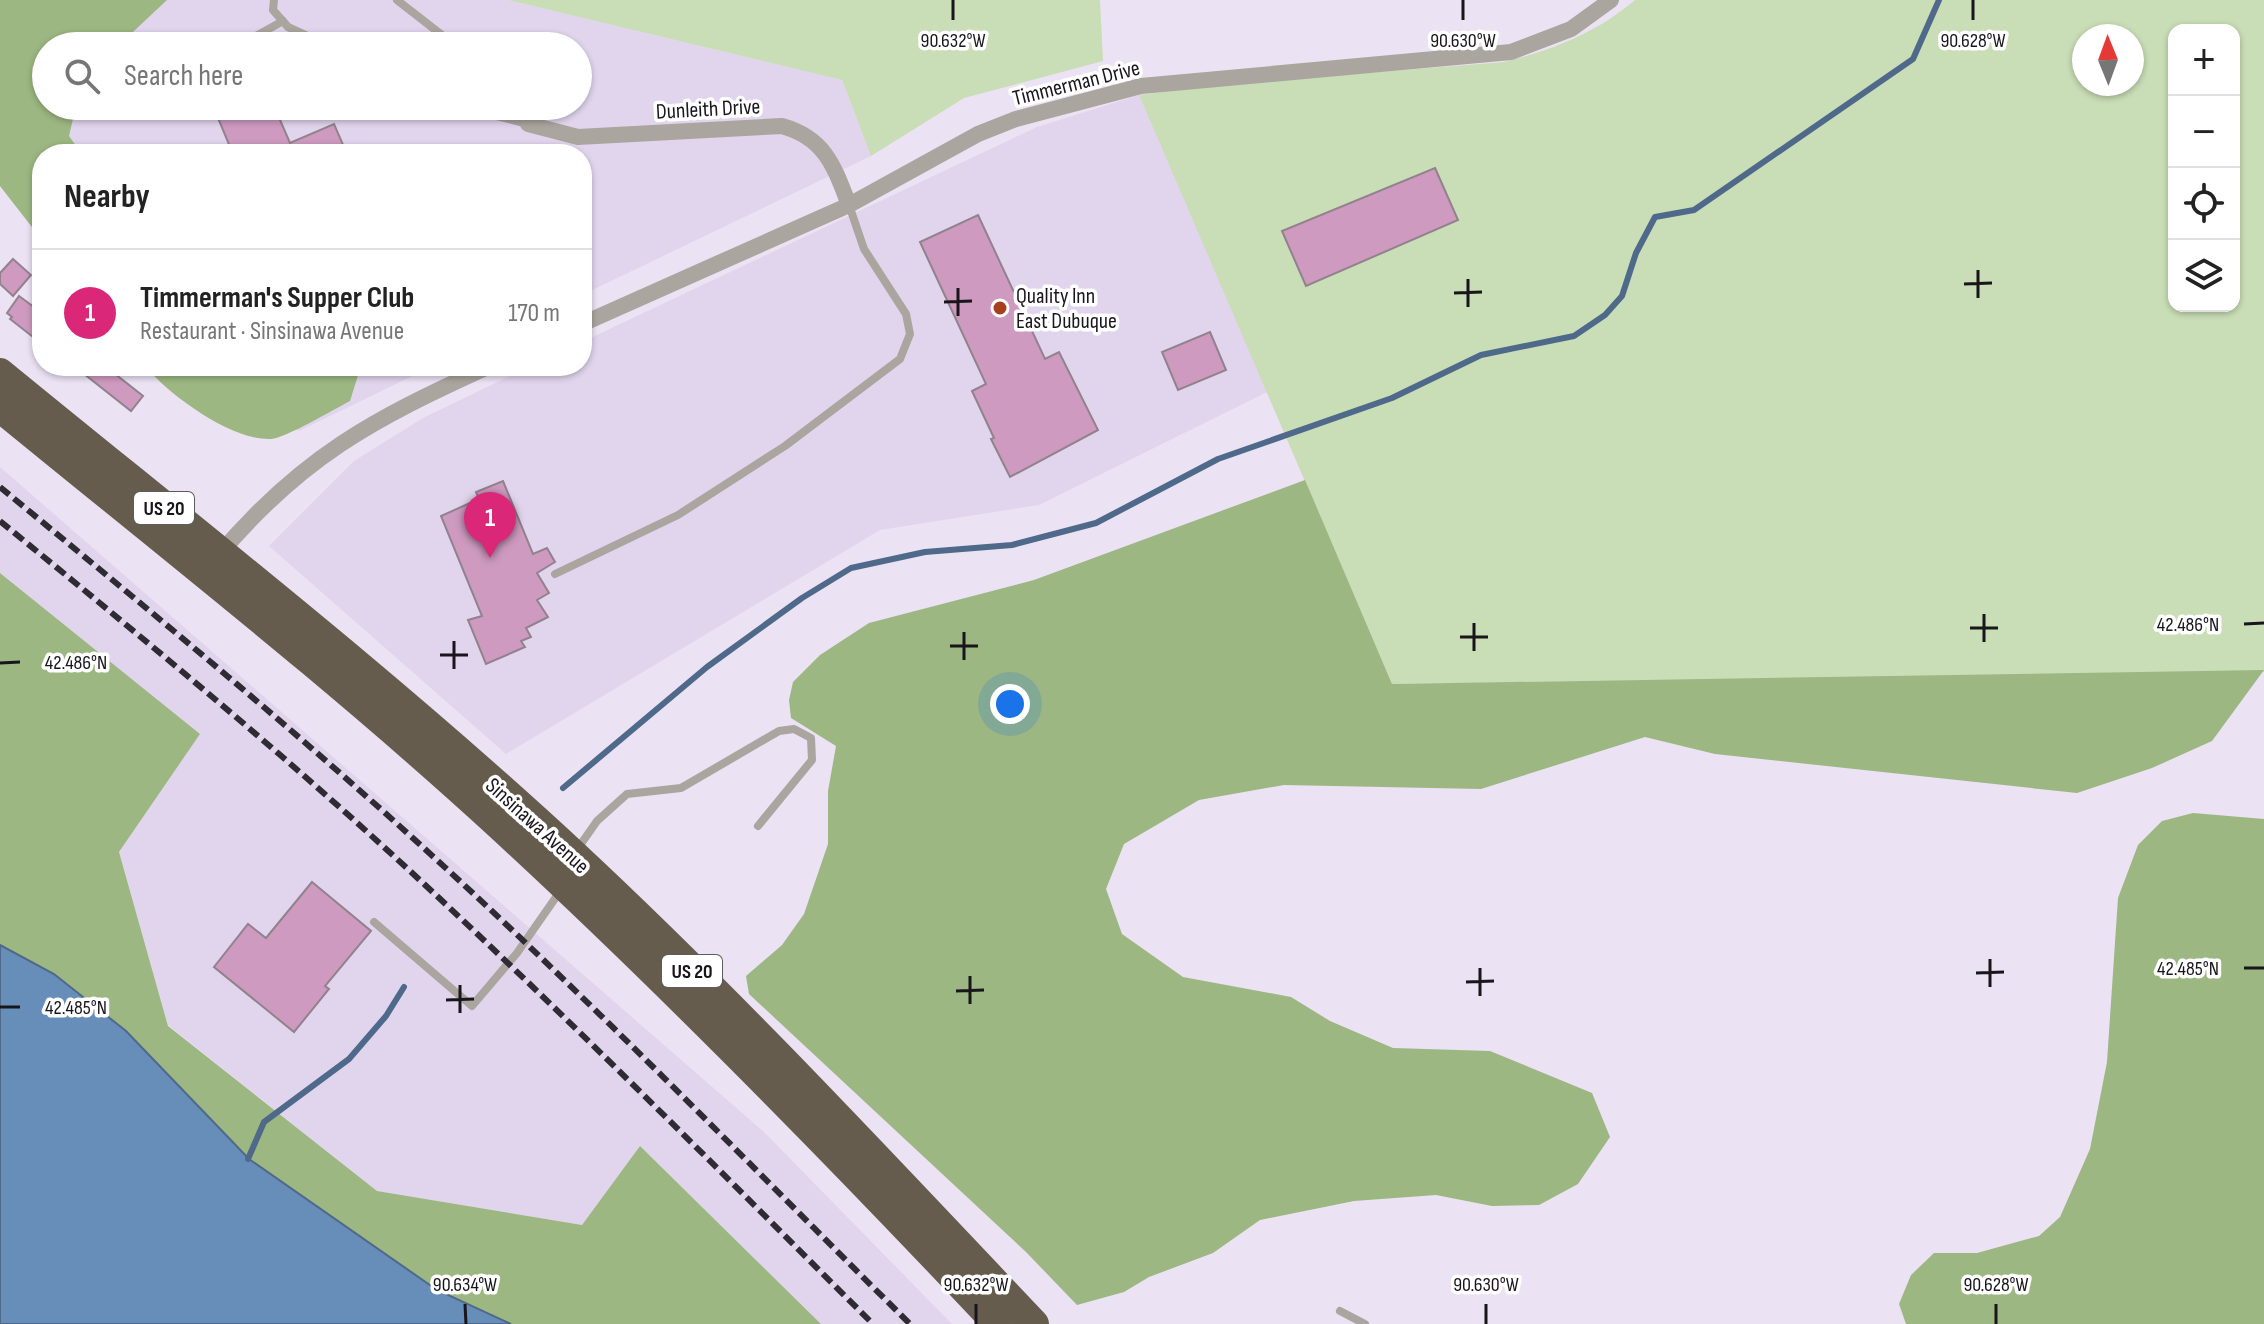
<!DOCTYPE html>
<html lang="en">
<head>
<meta charset="utf-8">
<style>
  :root { --surface:#fff; --page:#f2f2f2; --text:#222; --muted:#767676; --line:#e0e0e0; --accent:#db2777 }
  body { margin:0; font-family:"Sofia Sans Condensed",sans-serif; background:var(--page); color:var(--text) }
  .controls { position:absolute; right:24px; top:24px; display:grid; overflow:hidden; border-radius:16px; box-shadow:0 2px 6px #0004 }
  .controls button { width:72px; height:72px; display:grid; place-items:center; padding:0; border:0; border-bottom:2px solid var(--line); background:var(--surface); color:var(--text); font:40px sans-serif }
  .compass { position:absolute; left:2072px; top:24px; width:72px; height:72px; border-radius:50%; background:var(--surface); box-shadow:0 2px 6px #0004; rotate:359deg }
  .you { position:absolute; left:1010px; top:704px; width:28px; height:28px; margin:-20px; border:6px solid #fff; border-radius:50%; background:#1a73e8; box-shadow:0 0 0 12px #1a73e833 }
  .badge { display:grid; place-items:center; width:52px; height:52px; border-radius:50%; background:var(--accent); color:#fff; font-size:26px; font-weight:700 }
  .pin { position:absolute; translate:-50% -66px; filter:drop-shadow(0 2px 4px #0008) }
  .pin::after { content:''; position:absolute; top:42px; width:28px; height:24px; background:inherit; clip-path:polygon(0 0,100% 0,50% 100%) }
  .list { margin:0; padding:0; list-style:none }
  h2 { display:flex; justify-content:space-between; align-items:center; height:104px; margin:0; padding:0 32px; font-size:34px }
  h2 small { font-size:26px; font-weight:400; color:var(--muted) }
  .list li { display:grid; grid-template-columns:52px 1fr auto; gap:24px; align-items:center; box-sizing:border-box; height:128px; padding:0 32px; border-top:2px solid var(--line) }
  .list b { display:block; font-size:30px; white-space:nowrap }
  .list p { margin:0; font-size:26px; white-space:nowrap; color:var(--muted) }
  .list em { font-size:26px; font-style:normal; color:var(--muted) }
  .icon { flex:none; width:44px; height:44px; fill:none; stroke:currentColor; stroke-width:2; stroke-linecap:round; stroke-linejoin:round }
  .map { position:relative; flex:none; width:2264px; height:1324px; overflow:hidden }
  .search { position:absolute; background:var(--surface); box-shadow:0 2px 6px #0004; left:32px; top:32px; width:560px; height:88px; display:flex; align-items:center; gap:20px; box-sizing:border-box; padding:0 28px; border-radius:44px; color:var(--muted); font-size:30px }
  .panel { position:absolute; background:var(--surface); box-shadow:0 2px 6px #0004; left:32px; top:144px; width:560px; height:232px; border-radius:32px }
  .map>svg:first-child { display:block }
  .built { fill:#e1d5ed }
  .green { fill:#c9ddb6; fill-rule:evenodd }
  .forest { fill:#9cb782 }
  .water { fill:#678db9; stroke:#4f698a; stroke-width:2 }
  .lines { fill:none; stroke-linecap:round; stroke-linejoin:round }
  .stream { stroke:#4f698a; stroke-width:6 }
  .building { fill:#ce9ac0; stroke:#91828d; stroke-width:2 }
  .lane { stroke:#aaa59f; stroke-width:8 }
  .street { stroke:#aaa59f; stroke-width:16 }
  .highway { stroke:#665c4e; stroke-width:30 }
  .rail { stroke:#2f2b32; stroke-width:6; stroke-dasharray:12 6; stroke-linecap:butt }
  .ticks { fill:none; stroke:#18151b; stroke-width:3 }
  .poi-dot { fill:#a63e1f; stroke:#fff; stroke-width:3 }
  .labels { text-anchor:middle; stroke-width:7; stroke-linejoin:round; paint-order:stroke }
  .shield { fill:#fff; stroke:#5d5b5f; stroke-width:2 }
  .shield-label { font-size:20px; font-weight:bold; fill:#18151b }
  .street-label { font-size:22px; fill:#18151b; stroke:#fff }
  .poi-label { font-size:22px; fill:#18151b; stroke:#fff; text-anchor:start }
  .ticks-label { font-size:20px; text-anchor:middle; fill:#18151b; stroke:#fff; stroke-width:7; stroke-linejoin:round; paint-order:stroke }
</style>
</head>
<body>
<div class="map">
<svg width="2264" height="1324" viewBox="0 0 2264 1324">
  <rect width="100%" height="100%" fill="#ebe2f3"/>
  <g class="built">
    <polygon points="145,0 508,0 842,80 871,156 582,295 582,154 42,154 0,121 46,106 578,106 578,46 90,46"/>
    <polygon points="1139,95 1267,392 1039,505 880,530 506,754 269,546 354,461 423,418 531,366 582,366 582,342 1037,127"/>
    <polygon points="193,366 433,366 299,431 224,397"/>
    <polygon points="0,467 764,1132 952,1324 821,1324 640,1146 582,1225 377,1191 168,1025 119,852 200,734 0,573"/>
  </g>
  <g class="green">
    <polygon points="508,0 1100,0 1103,61 964,98 871,156 842,80"/>
    <path d="M1635,0H2264V672L1392,684L1139,95L1217,85L1504,62C1553,50 1596,33 1635,0ZM2174,30H2234V306H2174ZM2084,36H2132V84H2084Z"/>
  </g>
  <g class="forest">
    <polygon points="0,0 167,0 118,46 46,46 46,106 76,106 69,136 82,154 42,154 42,240 0,186"/>
    <path d="M145,366H361L350,401C334,409 286,438 271,439C232,441 169,395 145,366Z"/>
    <polygon points="1305,480 1392,684 2264,670 2212,741 2152,768 2077,793 1715,754 1645,737 1481,789 1284,785 1199,800 1124,844 1106,889 1122,934 1183,977 1291,997 1330,1021 1393,1048 1490,1051 1592,1093 1610,1137 1578,1184 1539,1205 1492,1206 1436,1195 1354,1201 1260,1220 1213,1253 1149,1277 1124,1292 1077,1305 1026,1252 749,994 746,976 782,945 804,914 828,844 828,791 836,746 791,718 789,700 793,682 820,655 869,623 1034,580"/>
    <polygon points="0,573 200,734 119,852 168,1026 377,1191 582,1225 640,1146 821,1324 511,1324 437,1290 248,1159 126,1031 54,974 0,945"/>
    <polygon points="2193,813 2264,819 2264,1324 1906,1324 1899,1304 1911,1275 1934,1253 1977,1253 2039,1236 2060,1217 2090,1149 2107,1062 2118,898 2138,845 2162,821"/>
  </g>
  <polygon class="water" points="0,945 54,974 126,1031 249,1159 437,1290 511,1324 0,1324"/>
  <g class="lines">
    <g class="stream">
      <polyline points="563,788 707,667 802,598 851,568 925,552 1012,545 1096,523 1218,459 1392,398 1481,355 1574,336 1605,315 1622,296 1636,253 1655,217 1694,210 1913,59 1939,0"/>
      <polyline points="248,1159 264,1122 349,1059 386,1016 404,987"/>
    </g>
  </g>
  <g class="building">
    <polygon points="213,106 274,106 290,143 334,124 347,154 233,154"/>
    <polygon points="1435,168 1458,220 1306,286 1282,231"/>
    <polygon points="978,215 1045,359 1059,352 1098,430 1010,477 991,439 994,438 972,391 986,384 920,242"/>
    <polygon points="13,259 31,275 13,296 0,284 0,273"/>
    <polygon points="19,296 42,313 42,344 10,319 12,317 7,313"/>
    <polygon points="1210,332 1226,370 1178,390 1162,352"/>
    <polygon points="74,366 105,366 143,396 131,411"/>
    <polygon points="503,481 533,554 547,548 555,562 537,573 549,593 537,600 548,617 526,628 531,637 521,641 525,647 486,664 468,620 482,616 441,516 479,499 476,492"/>
    <polygon points="312,882 371,931 325,986 329,989 294,1032 214,967 248,924 266,938"/>
  </g>
  <g class="lines">
    <g class="lane">
      <polyline points="274,0 273,10 288,27 329,46"/>
      <polyline points="397,0 456,46"/>
      <polyline points="238,46 283,21"/>
      <polyline points="456,106 528,124"/>
      <polyline points="515,106 528,123"/>
      <polyline points="555,574 678,515 785,446 900,359 910,334 906,314 864,249 849,205"/>
      <polyline points="576,851 597,821 627,794 681,788 779,731 794,729 811,738 812,760 758,826"/>
      <polyline points="374,922 472,1006 517,953 561,890"/>
      <polyline points="1340,1311 1365,1324"/>
    </g>
    <g class="street">
      <path d="M528,124L578,137L782,126C825,138 834,166 849,205"/>
      <polyline points="582,324 849,205 978,134 1016,119 1141,86 1511,52 1571,29 1611,0"/>
      <path d="M217,557C301,457 373,419 490,366"/>
    </g>
    <g class="highway">
      <path d="M0,373C193,531 391,685 574,855C734,1004 883,1165 1034,1324"/>
      <path d="M0,407C167,544 338,677 497,823C671,983 836,1152 998,1324"/>
    </g>
    <g class="rail">
      <path d="M0,487C144,606 288,724 426,850C593,1002 750,1165 910,1324"/>
      <path d="M0,521C139,635 278,749 410,871C568,1017 720,1171 873,1324"/>
    </g>
  </g>
  <path class="ticks" d="M953,0V20M1463,0V20M1973,0V20M1978,270V298M1468,279V307M1964,284L1992,283M958,288V316M1454,293L1482,292M944,302L972,301M1984,614V642M1474,623V651M2244,624L2264,623M1970,628H1998M964,632V660M1460,637H1488M454,641V669M950,646H978M440,655H468M0,663L20,662M1990,959V987M1480,968V996M2244,968H2264M1976,973L2004,972M970,976V1004M1466,982L1494,981M460,985V1013M956,991L984,990M446,1000L474,999M0,1007H20M465,1304L466,1324M976,1304V1324M1486,1304V1324M1996,1304V1324"/>
  <circle class="poi-dot" cx="1000" cy="308" r="8"/>
  <g class="labels">
    <g class="shield">
      <rect x="134" y="492" width="60" height="32" rx="6"/>
      <rect x="662" y="955" width="60" height="32" rx="6"/>
    </g>
    <g class="shield-label">
      <text x="164" y="515">US 20</text>
      <text x="692" y="978">US 20</text>
    </g>
    <g class="street-label">
      <text transform="translate(1076 82) rotate(-14)" y="8">Timmerman Drive</text>
      <text transform="translate(708 108) rotate(-3)" y="8">Dunleith Drive</text>
      <text transform="translate(538 825) rotate(42)" y="8">Sinsinawa Avenue</text>
    </g>
    <g class="poi-label">
      <text x="1016" y="303">Quality Inn<tspan x="1016" dy="25">East Dubuque</tspan></text>
    </g>
  </g>
  <g class="ticks-label">
    <text x="953" y="47">90.632°W</text>
    <text x="1463" y="47">90.630°W</text>
    <text x="1973" y="47">90.628°W</text>
    <text x="2188" y="631">42.486°N</text>
    <text x="76" y="669">42.486°N</text>
    <text x="2188" y="975">42.485°N</text>
    <text x="76" y="1014">42.485°N</text>
    <text x="465" y="1291">90.634°W</text>
    <text x="976" y="1291">90.632°W</text>
    <text x="1486" y="1291">90.630°W</text>
    <text x="1996" y="1291">90.628°W</text>
  </g>
</svg>
<div class="controls">
<button>+</button>
<button>−</button>
<button><svg class="icon" aria-label="locate" viewBox="0 0 24 24"><circle cx="12" cy="12" r="6"/><path d="M12 2v4M12 18v4M2 12h4M18 12h4"/></svg></button>
<button><svg class="icon" aria-label="layers" viewBox="0 0 24 24"><path d="M12 4l9 5-9 5-9-5zM3 14l9 5 9-5"/></svg></button>
</div>
<svg class="compass" viewBox="-18 -18 36 36"><path d="M0-13l5 13h-10z" fill="#e53935"/><path d="M0 13l5-13h-10z" fill="#767676"/></svg>
<div class="you"></div>
<div class="pin badge" style="left:490px;top:558px">1</div>
<div class="search"><svg class="icon" aria-label="search" viewBox="0 0 24 24"><circle cx="10" cy="10" r="6"/><path d="M15 15l6 6"/></svg>Search here</div>
<section class="panel">
<h2>Nearby<small></small></h2>
<ul class="list">
<li><span class="badge">1</span><div><b>Timmerman's Supper Club</b><p>Restaurant · Sinsinawa Avenue</p></div><em>170 m</em></li>
</ul>
</section>
</div>
</body>
</html>
